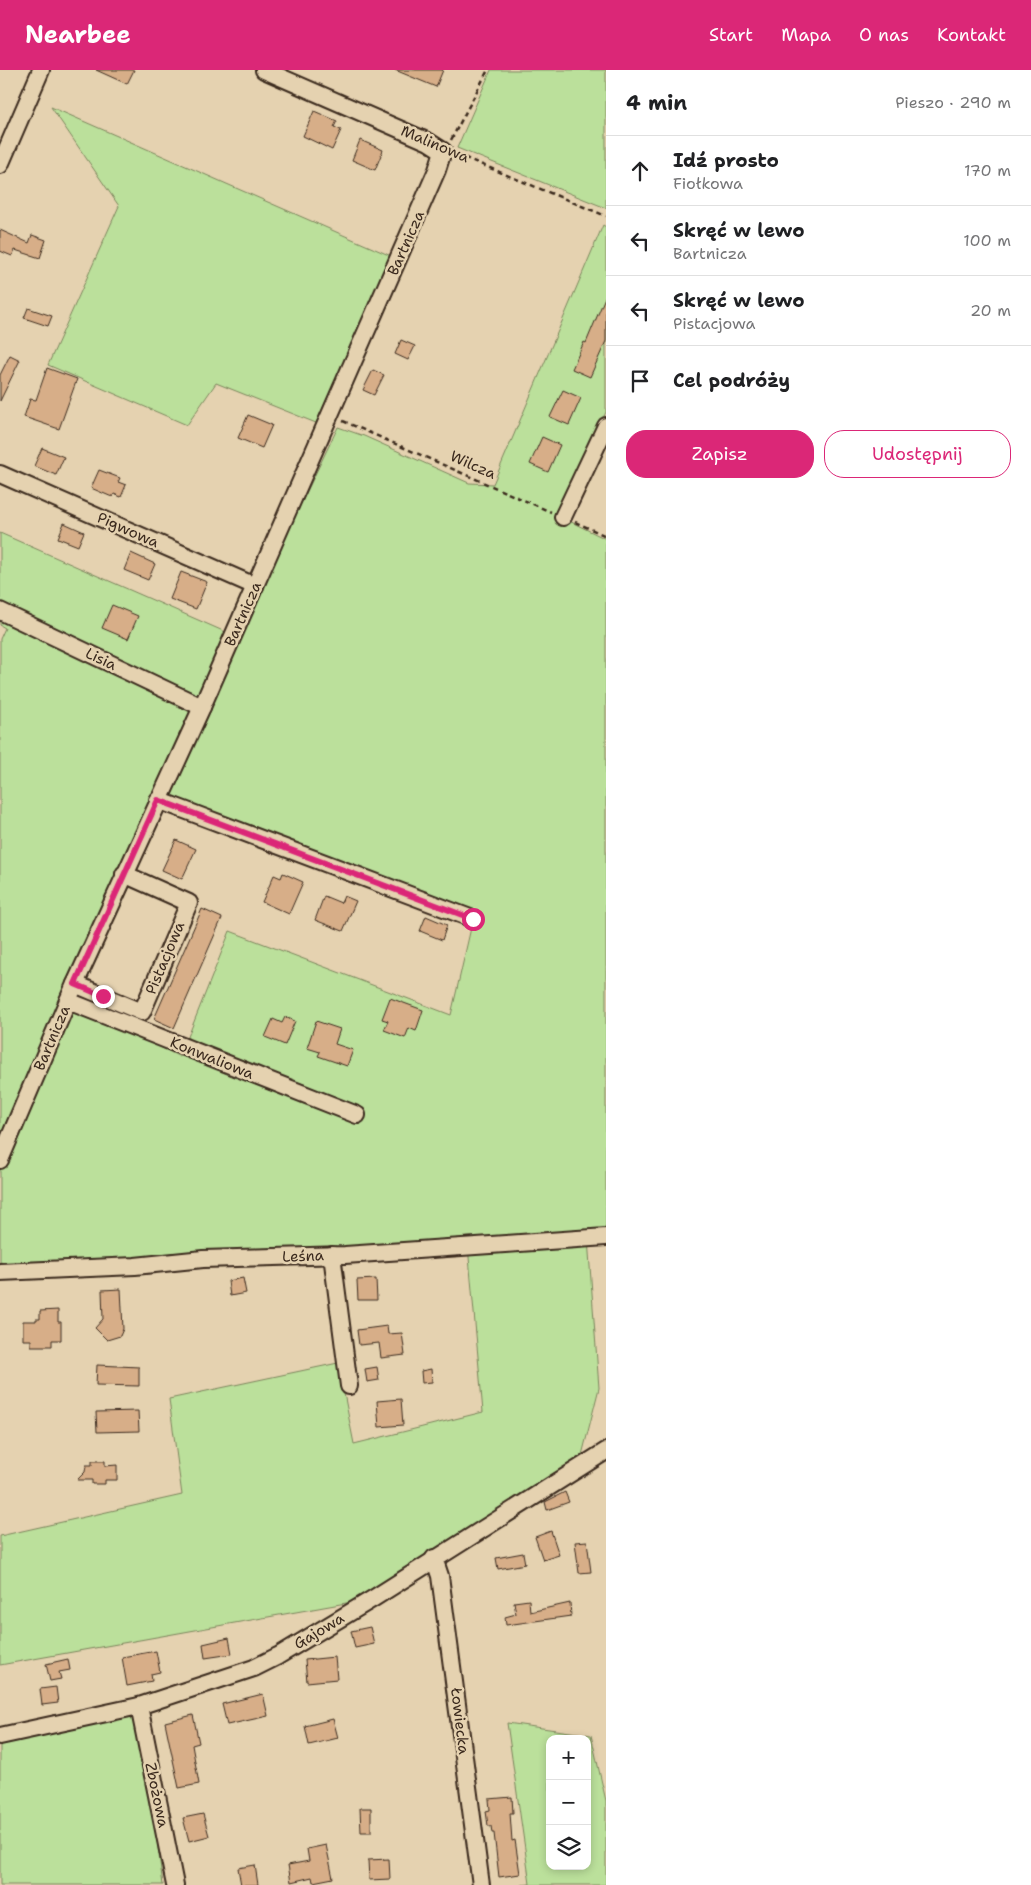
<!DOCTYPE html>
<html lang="pl">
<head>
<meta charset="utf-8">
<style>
  :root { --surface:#fff; --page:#f2f2f2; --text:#202124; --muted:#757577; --line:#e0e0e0; --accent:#db2777 }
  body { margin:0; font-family:"Shantell Sans",sans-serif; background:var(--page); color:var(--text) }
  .controls { position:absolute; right:15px; bottom:15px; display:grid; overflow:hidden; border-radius:10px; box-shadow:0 2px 8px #0003 }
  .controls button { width:45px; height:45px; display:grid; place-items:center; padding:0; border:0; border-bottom:1px solid var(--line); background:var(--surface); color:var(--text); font:25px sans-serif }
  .stop { position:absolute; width:15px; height:15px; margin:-11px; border:4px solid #db2777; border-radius:50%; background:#fff }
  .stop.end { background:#db2777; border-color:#fff; box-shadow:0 1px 5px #0008 }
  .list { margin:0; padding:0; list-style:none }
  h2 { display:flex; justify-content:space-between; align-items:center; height:65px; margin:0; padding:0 20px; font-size:21px }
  h2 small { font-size:16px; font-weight:400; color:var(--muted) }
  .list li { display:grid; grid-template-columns:32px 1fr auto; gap:15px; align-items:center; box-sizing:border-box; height:70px; padding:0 20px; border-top:1px solid var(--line) }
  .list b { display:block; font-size:19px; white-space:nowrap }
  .list p { margin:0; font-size:16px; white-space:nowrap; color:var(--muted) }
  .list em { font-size:16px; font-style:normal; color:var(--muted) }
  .actions { display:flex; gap:10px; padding:15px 20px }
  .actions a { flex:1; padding:11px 0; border:1px solid var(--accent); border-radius:20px; text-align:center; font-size:18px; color:var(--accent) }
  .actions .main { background:var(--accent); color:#fff }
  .icon { flex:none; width:28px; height:28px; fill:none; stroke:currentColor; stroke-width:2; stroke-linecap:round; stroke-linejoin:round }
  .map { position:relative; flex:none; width:606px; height:1815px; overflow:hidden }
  header { display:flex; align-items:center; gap:30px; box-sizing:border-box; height:70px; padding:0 25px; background:var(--accent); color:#fff }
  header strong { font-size:24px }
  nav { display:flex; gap:28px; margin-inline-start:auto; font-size:18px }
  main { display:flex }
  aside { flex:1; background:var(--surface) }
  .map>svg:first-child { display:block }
  .green { fill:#bbe09b; stroke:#7b855c; fill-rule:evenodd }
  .building { fill:#d7ae88; stroke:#3b2a1e }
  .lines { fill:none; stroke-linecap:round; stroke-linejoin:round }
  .minor-casing { stroke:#3b2a1e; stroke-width:20 }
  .path { stroke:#3b2a1e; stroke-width:2.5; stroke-dasharray:5 4; stroke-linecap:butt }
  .minor { stroke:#e5d2b0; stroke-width:16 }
  .route { stroke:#db2777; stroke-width:6 }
  .labels { text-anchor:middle; stroke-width:5; stroke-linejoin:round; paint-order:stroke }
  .street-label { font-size:15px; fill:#3b2a1e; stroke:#e5d2b0 }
</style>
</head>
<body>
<header>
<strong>Nearbee</strong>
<nav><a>Start</a><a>Mapa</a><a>O nas</a><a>Kontakt</a></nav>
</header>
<main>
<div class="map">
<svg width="606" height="1815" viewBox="0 0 606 1815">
  <rect width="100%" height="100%" fill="#e5d2b0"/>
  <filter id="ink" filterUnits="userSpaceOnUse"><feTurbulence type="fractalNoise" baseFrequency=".02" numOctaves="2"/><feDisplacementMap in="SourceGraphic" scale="10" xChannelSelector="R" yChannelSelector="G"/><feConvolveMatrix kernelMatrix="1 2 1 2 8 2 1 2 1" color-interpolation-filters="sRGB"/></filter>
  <g filter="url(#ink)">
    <g class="green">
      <polygon points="491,0 606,0 606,138 457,78"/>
      <polygon points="51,37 391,186 316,353 216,313 187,355 48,295 119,136"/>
      <polygon points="603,155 606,157 606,342 559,446 606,469 606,1167 588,1169 599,1318 579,1397 374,1528 0,1595 0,1466 182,1425 169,1329 338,1293 354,1374 483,1342 468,1176 0,1202 0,1090 68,931 180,987 230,861 451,945 473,849 158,730 338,357 364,366 469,413 493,414"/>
      <polygon points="0,463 230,564 2,1064 0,1064 0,569 5,558 0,555"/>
      <polygon points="139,1636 163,1815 0,1815 0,1666"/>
      <path d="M507,1653L591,1665L606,1731V1815H522L530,1814ZM550,1669H587V1796H550Z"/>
    </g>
    <g class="building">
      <polygon points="96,0 134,0 127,14"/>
      <polygon points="395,0 443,0 436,17"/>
      <polygon points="314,41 337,51 334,57 341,60 332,80 303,66"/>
      <polygon points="360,70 383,80 375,100 352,90"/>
      <polygon points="0,160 29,173 32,165 46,170 40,188 15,180 12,186 0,181"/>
      <polygon points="606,225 606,271 590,307 572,299 584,272 586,273"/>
      <polygon points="28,238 52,246 48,256 24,248"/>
      <polygon points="401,270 415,276 408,290 395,284"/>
      <polygon points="10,285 20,290 0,331 0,305"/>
      <polygon points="47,298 77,309 59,359 24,347 30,329 36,330"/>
      <polygon points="373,300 384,305 374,325 363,320"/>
      <polygon points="563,320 581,328 569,355 550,347"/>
      <polygon points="248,345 272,355 262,378 238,368"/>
      <polygon points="542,367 560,375 548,402 530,394"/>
      <polygon points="42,378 64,387 56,405 34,396"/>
      <polygon points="99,400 120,408 118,412 126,415 121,427 114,424 112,427 91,418"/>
      <polygon points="64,453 84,462 78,476 58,468"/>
      <polygon points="131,483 155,494 148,510 124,500"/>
      <polygon points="181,502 207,512 196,539 170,529"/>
      <polygon points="112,535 138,546 128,569 102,558"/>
      <polygon points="176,770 196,779 182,809 162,800"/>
      <polygon points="283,803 303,812 289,844 262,832 274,805 281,808"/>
      <polygon points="324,826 341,833 344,826 356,831 343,861 315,850"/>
      <polygon points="202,839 222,848 174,958 154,949"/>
      <polygon points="426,846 447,855 442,870 420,861"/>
      <polygon points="390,928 423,940 416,961 409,958 405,968 384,960 388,951 382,949"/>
      <polygon points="285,947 295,951 285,975 265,967 273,949 282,953"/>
      <polygon points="316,951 340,959 335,974 353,980 347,996 318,986 320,982 307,978"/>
      <polygon points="243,1208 246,1223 230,1226 228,1211"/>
      <polygon points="376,1209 377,1230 358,1230 357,1210"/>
      <polygon points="121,1219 123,1259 120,1266 107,1270 95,1258 103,1249 102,1220"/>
      <polygon points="58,1240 58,1252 61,1252 61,1270 52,1270 52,1276 31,1276 31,1270 23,1270 23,1251 36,1251 36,1249 40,1249 40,1241"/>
      <polygon points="387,1256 388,1264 402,1263 405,1285 381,1288 379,1273 359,1275 357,1260"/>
      <polygon points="97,1295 139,1297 139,1316 96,1315"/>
      <polygon points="377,1297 379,1310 367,1312 365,1299"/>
      <polygon points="431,1299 432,1312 422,1313 421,1301"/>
      <polygon points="401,1329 403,1355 379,1357 377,1331"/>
      <polygon points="138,1341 139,1361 97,1362 96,1342"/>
      <polygon points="92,1391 105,1391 105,1396 117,1395 117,1410 105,1410 105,1414 92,1414 92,1410 77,1410 85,1402 86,1395 92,1395"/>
      <polygon points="565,1422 569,1432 547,1440 545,1432"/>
      <polygon points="551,1461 559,1485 543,1490 535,1467"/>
      <polygon points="587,1471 591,1502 579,1503 575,1472"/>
      <polygon points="523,1483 525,1494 498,1499 496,1488"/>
      <polygon points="529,1530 530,1542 570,1533 571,1546 506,1555 505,1547 516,1544 514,1532"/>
      <polygon points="370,1557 374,1574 355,1578 351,1561"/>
      <polygon points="229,1568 232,1584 205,1588 203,1574"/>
      <polygon points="156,1581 160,1602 151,1604 152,1611 127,1616 122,1587"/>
      <polygon points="335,1587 337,1609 307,1612 305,1590"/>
      <polygon points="68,1589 70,1600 59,1602 61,1609 50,1611 46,1594"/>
      <polygon points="56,1617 58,1633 42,1635 40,1619"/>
      <polygon points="263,1624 268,1646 227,1655 222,1634"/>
      <polygon points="193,1645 199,1673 192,1675 199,1714 179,1718 165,1652"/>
      <polygon points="333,1649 338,1668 309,1675 305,1656"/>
      <polygon points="512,1727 513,1743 510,1743 512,1771 515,1770 520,1804 499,1807 494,1763 492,1763 491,1756 488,1756 486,1741 490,1740 489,1729"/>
      <polygon points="360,1738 371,1738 371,1762 361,1762"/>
      <polygon points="203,1744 209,1766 189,1771 183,1748"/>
      <polygon points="326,1775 333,1808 313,1812 312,1807 291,1812 288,1795 309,1791 307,1779"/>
      <polygon points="389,1789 390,1809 369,1810 368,1790"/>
      <polygon points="255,1795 258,1815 241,1815 238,1798"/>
    </g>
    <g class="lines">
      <defs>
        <g id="minor">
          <polyline points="0,95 41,0"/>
          <polyline points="0,404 255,516"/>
          <polyline points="563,447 606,356"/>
          <polyline points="0,541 202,637"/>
          <polyline points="158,730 473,849"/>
          <polyline points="75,914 142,942 189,833 124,804"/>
          <polyline points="68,931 357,1045"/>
          <polyline points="0,1090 75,914 202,637 437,100 443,81 429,72 264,0"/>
          <polyline points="332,1185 349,1316"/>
          <polyline points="0,1202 135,1196 203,1189 345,1185 606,1167"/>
          <polyline points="434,1488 440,1506 481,1815"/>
          <polyline points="139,1636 175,1815"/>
          <polyline points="0,1666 139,1636 254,1598 278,1586 374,1528 606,1381"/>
        </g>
      </defs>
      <use href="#minor" class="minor-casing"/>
      <g class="path">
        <polyline points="451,70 488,0"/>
        <polyline points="456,84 606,146"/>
        <polyline points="343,351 551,442"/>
        <polyline points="575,452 606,466"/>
      </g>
      <use href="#minor" class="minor"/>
    </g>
  </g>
  <g class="lines" filter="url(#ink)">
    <polyline class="route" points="103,926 75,914 158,730 473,849"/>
  </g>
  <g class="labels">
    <g class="street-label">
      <text transform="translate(435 74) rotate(23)" y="5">Malinowa</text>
      <text transform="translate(406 173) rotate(-66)" y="5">Bartnicza</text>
      <text transform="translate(473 395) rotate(24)" y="5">Wilcza</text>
      <text transform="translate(128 460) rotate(24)" y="5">Pigwowa</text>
      <text transform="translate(243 544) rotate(-66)" y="5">Bartnicza</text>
      <text transform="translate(101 589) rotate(25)" y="5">Lisia</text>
      <text transform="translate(165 888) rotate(-67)" y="5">Pistacjowa</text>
      <text transform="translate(52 968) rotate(-67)" y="5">Bartnicza</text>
      <text transform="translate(212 988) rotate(22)" y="5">Konwaliowa</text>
      <text transform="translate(303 1186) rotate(-2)" y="5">Leśna</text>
      <text transform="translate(319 1561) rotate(-31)" y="5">Gajowa</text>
      <text transform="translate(460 1651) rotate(83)" y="5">Łowiecka</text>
      <text transform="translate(157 1725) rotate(78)" y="5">Zbożowa</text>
    </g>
  </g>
</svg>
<div class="controls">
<button>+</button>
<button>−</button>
<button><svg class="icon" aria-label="layers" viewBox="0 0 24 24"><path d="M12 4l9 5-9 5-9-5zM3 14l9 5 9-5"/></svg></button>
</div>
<div class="stop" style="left:473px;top:849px"></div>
<div class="stop end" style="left:103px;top:926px"></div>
</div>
<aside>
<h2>4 min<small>Pieszo · 290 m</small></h2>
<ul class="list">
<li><svg class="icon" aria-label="ahead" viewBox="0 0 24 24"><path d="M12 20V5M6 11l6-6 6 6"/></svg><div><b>Idź prosto</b><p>Fiołkowa</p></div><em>170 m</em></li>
<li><svg class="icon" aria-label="left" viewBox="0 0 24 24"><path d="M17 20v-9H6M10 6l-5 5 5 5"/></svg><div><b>Skręć w lewo</b><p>Bartnicza</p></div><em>100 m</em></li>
<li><svg class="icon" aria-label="left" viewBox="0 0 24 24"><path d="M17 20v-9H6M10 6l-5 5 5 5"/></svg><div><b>Skręć w lewo</b><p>Pistacjowa</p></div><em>20 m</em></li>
<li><svg class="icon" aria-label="arrive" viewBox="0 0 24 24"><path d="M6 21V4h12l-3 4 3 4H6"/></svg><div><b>Cel podróży</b></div></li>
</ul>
<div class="actions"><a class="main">Zapisz</a><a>Udostępnij</a></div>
</aside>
</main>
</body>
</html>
